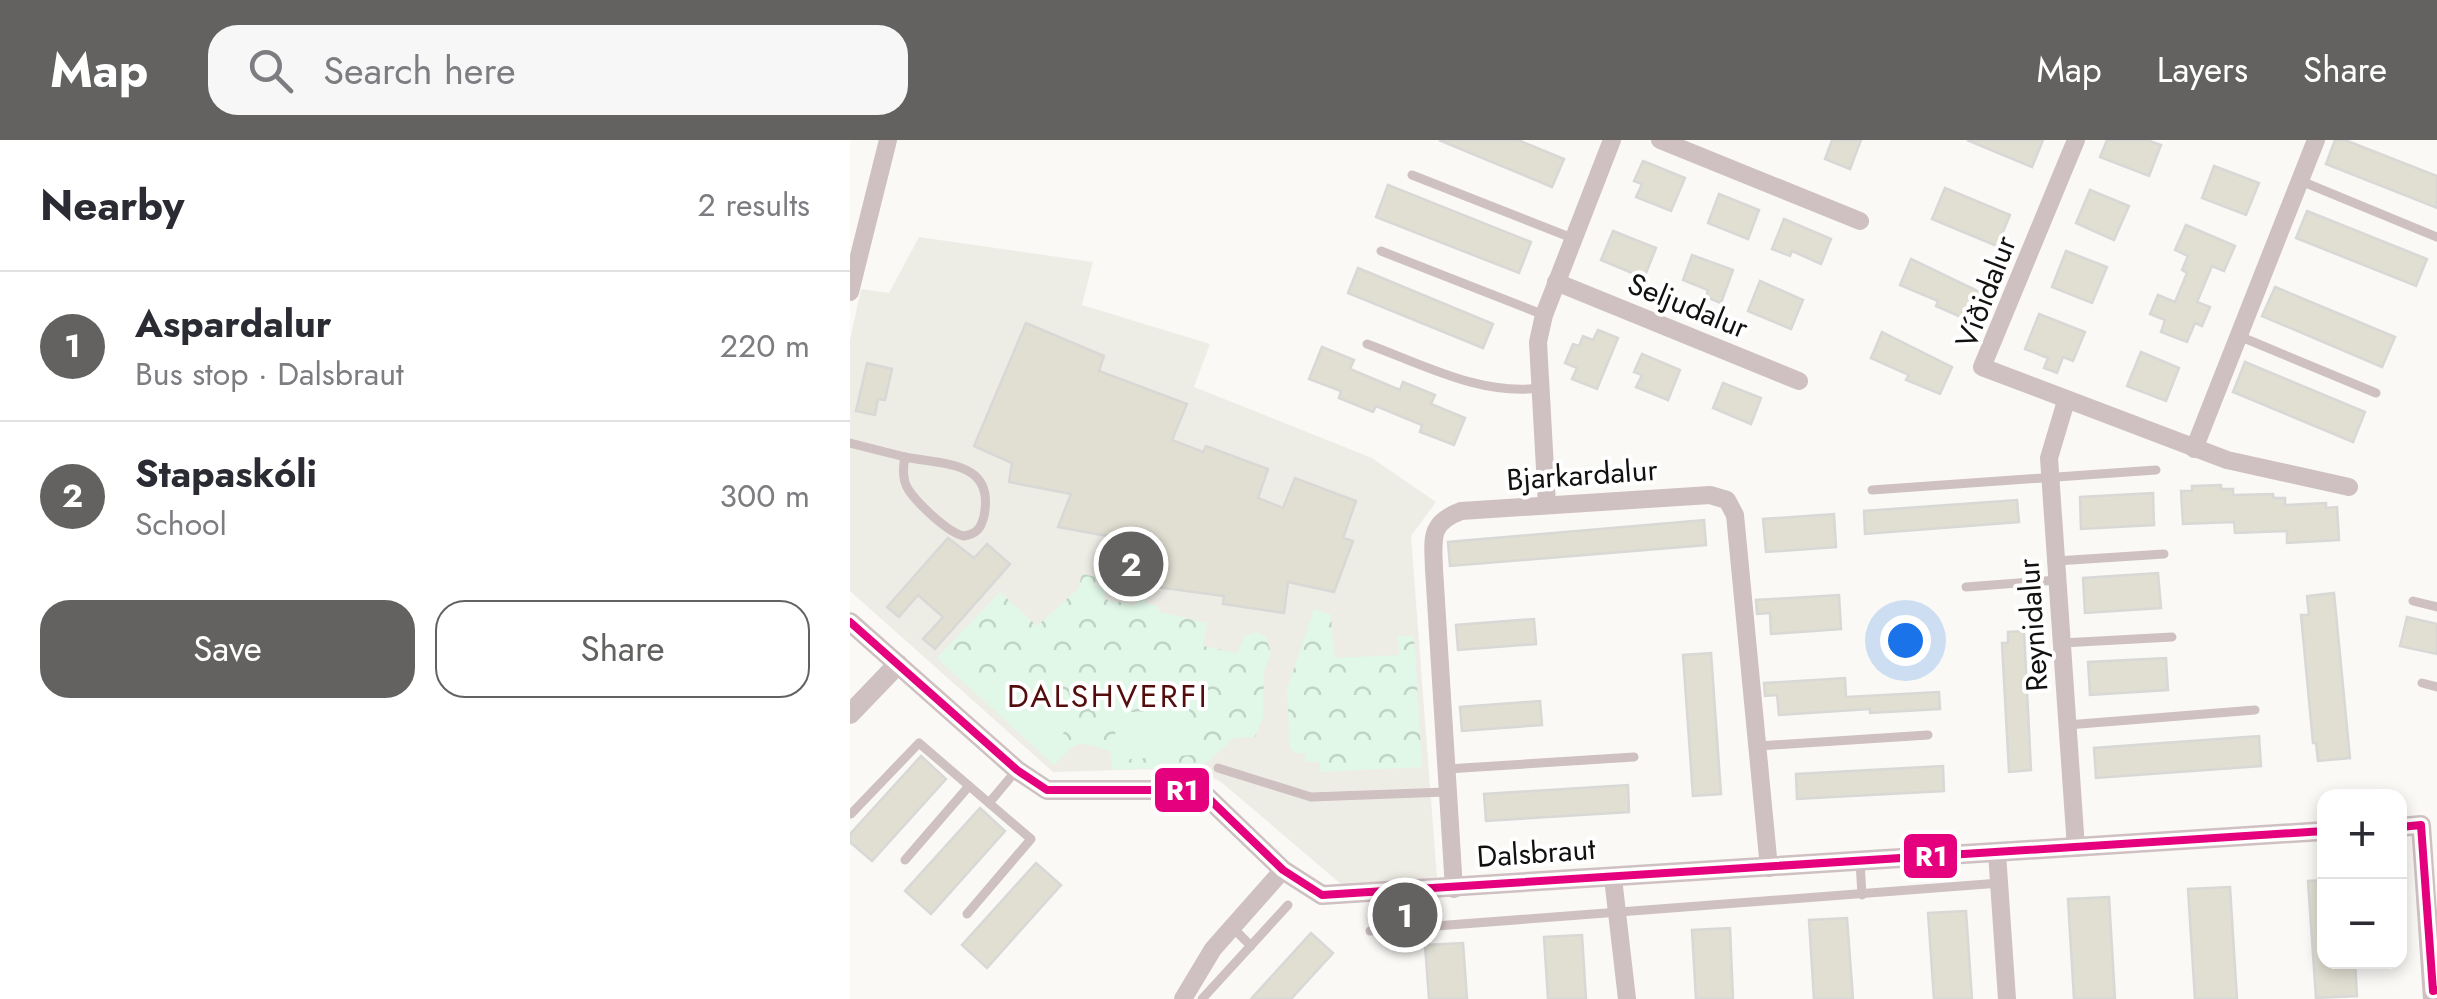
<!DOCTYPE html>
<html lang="en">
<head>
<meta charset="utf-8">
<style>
  :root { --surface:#fff; --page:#f7f7f7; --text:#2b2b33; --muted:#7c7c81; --line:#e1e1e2; --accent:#636260 }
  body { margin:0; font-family:Jost,sans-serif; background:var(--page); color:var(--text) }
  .controls { position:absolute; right:30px; bottom:30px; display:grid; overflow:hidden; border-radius:20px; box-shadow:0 5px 15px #0003 }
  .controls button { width:90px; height:90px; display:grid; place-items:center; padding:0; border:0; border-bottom:2px solid var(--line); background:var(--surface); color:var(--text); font:50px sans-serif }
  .you { position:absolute; left:1055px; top:500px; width:35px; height:35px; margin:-25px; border:8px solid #fff; border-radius:50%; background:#1a73e8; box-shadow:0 0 0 15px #1a73e833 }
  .badge { display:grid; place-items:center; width:65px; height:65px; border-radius:50%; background:var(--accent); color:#fff; font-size:32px; font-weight:700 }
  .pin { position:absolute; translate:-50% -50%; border:5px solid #fff; box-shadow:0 2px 10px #0006 }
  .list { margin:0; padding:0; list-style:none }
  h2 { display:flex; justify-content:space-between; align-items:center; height:130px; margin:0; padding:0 40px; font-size:42px }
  h2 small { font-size:32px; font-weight:400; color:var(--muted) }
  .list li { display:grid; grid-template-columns:65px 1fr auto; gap:30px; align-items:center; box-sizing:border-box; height:150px; padding:0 40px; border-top:2px solid var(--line) }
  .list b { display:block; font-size:38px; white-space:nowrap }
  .list p { margin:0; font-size:32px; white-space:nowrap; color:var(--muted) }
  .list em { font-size:32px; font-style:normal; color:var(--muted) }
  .actions { display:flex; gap:20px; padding:30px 40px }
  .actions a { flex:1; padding:22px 0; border:2px solid var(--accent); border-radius:30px; text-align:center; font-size:35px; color:var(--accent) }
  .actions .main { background:var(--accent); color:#fff }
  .icon { flex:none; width:55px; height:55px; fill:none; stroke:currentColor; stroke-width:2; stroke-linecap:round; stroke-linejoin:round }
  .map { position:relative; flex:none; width:1587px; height:859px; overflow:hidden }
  header { display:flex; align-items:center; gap:60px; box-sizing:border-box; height:140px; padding:0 50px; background:var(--accent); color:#fff }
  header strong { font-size:48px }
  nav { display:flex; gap:55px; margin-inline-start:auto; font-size:35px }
  .search { width:700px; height:90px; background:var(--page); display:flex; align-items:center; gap:25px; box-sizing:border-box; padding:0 35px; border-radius:30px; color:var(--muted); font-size:38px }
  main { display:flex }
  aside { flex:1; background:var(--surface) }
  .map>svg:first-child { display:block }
  .built { fill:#eeede5 }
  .park { fill:url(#park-crowns) }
  .garden { fill:#e1f7e7 }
  .building { fill:#e1ded2; stroke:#d8d8d6; stroke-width:2.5 }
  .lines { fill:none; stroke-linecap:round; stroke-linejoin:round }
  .service { stroke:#cfc0c2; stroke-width:9 }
  .minor { stroke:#cfc0c2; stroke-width:18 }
  .tertiary { stroke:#cfc0c2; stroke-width:20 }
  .bus-1-casing { stroke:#fff; stroke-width:15 }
  .bus-1 { stroke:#e5007d; stroke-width:8 }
  .labels { text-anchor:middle; stroke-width:8; stroke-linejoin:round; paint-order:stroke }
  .street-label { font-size:30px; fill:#121110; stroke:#fff }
  .neighbourhood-label { font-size:32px; letter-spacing:2.5px; fill:#520d0c; stroke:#fff }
  .line-badge { stroke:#fff; stroke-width:4 }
  .badge-label { font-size:28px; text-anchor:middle; font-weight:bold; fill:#fff }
</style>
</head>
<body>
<header>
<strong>Map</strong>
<div class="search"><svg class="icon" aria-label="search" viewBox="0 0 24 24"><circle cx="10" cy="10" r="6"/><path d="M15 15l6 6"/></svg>Search here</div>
<nav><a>Map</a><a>Layers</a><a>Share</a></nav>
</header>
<main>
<aside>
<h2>Nearby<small>2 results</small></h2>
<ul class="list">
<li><span class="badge">1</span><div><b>Aspardalur</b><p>Bus stop · Dalsbraut</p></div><em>220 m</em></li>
<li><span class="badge">2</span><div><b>Stapaskóli</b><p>School</p></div><em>300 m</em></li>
</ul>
<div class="actions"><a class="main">Save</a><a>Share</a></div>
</aside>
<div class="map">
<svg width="1587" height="859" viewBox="0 0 1587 859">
  <defs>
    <pattern id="park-crowns" width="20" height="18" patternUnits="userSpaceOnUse" patternTransform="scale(2.5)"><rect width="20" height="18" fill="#e1f7e7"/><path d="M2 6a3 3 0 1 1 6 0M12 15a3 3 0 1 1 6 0" fill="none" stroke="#c0d3c5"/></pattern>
  </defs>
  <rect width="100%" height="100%" fill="#faf9f6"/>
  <polygon class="built" points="69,97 243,122 232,165 360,204 344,247 522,318 586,362 561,396 587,738 491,744 371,642 342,628 203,632 0,451 0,200 11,149 39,153"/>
  <g class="park">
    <polygon points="232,434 246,437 245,445 256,447 254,459 284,465 286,458 292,456 296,463 307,466 310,472 357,483 353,506 387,513 395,495 406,492 416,497 421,513 414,532 413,578 405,597 384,598 353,626 263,630 260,611 232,603 221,608 204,625 87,518 150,452 187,486 228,449"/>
    <polygon points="464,469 481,475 484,518 549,515 548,496 564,496 572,627 470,632 470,622 456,622 455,613 446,613 440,608 437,549"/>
  </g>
  <g class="garden">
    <polygon points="160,516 228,577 196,612 128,551"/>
    <polygon points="339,569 342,615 267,620 264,573"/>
  </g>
  <g class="building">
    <polygon points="589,0 668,0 714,19 702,47"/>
    <polygon points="982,0 1011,0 1000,29 975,19"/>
    <polygon points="1117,0 1193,0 1182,27"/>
    <polygon points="1257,0 1297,0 1311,5 1299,36 1250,17"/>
    <polygon points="1485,0 1495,0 1587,36 1587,68 1476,24"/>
    <polygon points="793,21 835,38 821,71 786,57 792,44 784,41"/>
    <polygon points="1364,26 1409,43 1396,75 1352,58"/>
    <polygon points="538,45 681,102 669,133 526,77"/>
    <polygon points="1095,48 1160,75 1147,106 1082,79"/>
    <polygon points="1240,50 1279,66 1264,100 1226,83"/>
    <polygon points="869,54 909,70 898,99 858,83"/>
    <polygon points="1457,71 1577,119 1566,146 1446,98"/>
    <polygon points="934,79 981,99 971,124 942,111 940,116 922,109"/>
    <polygon points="1336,85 1385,106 1374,131 1362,126 1347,162 1360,167 1352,186 1345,183 1337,202 1311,192 1315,180 1300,174 1308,155 1325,162 1337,133 1332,130 1338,116 1325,110"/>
    <polygon points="763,91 806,108 794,138 751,120"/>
    <polygon points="1216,111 1257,127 1242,163 1202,147"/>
    <polygon points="842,115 883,130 871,163 856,157 858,150 833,140"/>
    <polygon points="1061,119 1132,153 1120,181 1086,166 1088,161 1050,145"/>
    <polygon points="508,128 643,184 633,208 498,153"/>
    <polygon points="910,141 953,160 941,189 898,171"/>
    <polygon points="1425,147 1545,197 1532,227 1412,176"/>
    <polygon points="1189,174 1235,192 1223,221 1213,217 1207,233 1194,228 1198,218 1175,209"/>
    <polygon points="176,183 254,216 249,231 337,264 322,300 353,312 356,306 418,329 408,358 433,368 445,338 506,361 493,398 503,401 484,452 438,442 434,473 373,464 374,456 291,445 296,403 208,387 221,354 159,342 162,323 124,306"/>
    <polygon points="748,190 768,198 747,249 722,239 727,228 715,223 723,204 729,206 733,196 743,200"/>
    <polygon points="1032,192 1102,227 1090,254 1056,240 1059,235 1021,218"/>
    <polygon points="472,207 504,220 500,229 550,250 553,242 585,255 581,264 615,278 604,305 570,292 572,285 526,266 523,272 489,258 491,251 459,239"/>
    <polygon points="1291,212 1329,228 1316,261 1277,246"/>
    <polygon points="792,214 830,230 818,260 786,247 792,235 784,232"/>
    <polygon points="1395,222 1515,272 1503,302 1383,252"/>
    <polygon points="17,223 42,229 35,260 28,259 25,275 6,271"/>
    <polygon points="873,243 911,258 901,284 863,268"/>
    <polygon points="1371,345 1371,349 1383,349 1383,355 1423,354 1424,358 1435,358 1435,365 1476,363 1476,368 1487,367 1489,400 1437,403 1437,391 1385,393 1384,382 1333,384 1331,351 1342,351 1342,346"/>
    <polygon points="1303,353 1304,385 1231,389 1230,357"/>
    <polygon points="1167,360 1169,382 1015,394 1014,371"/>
    <polygon points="984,374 986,407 916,412 913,379"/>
    <polygon points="854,380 856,405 600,426 598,402"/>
    <polygon points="98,398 124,418 137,404 160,424 85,509 73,499 93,477 68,455 49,477 37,467"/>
    <polygon points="1308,433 1311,468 1235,473 1233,438"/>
    <polygon points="1484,453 1500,618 1468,621 1466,603 1463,603 1451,475 1459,475 1457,456"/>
    <polygon points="989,455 991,489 921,494 920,473 907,474 906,460"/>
    <polygon points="1557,477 1587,484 1587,514 1550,506"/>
    <polygon points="684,479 686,504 608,510 606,485"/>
    <polygon points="1174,491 1181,630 1159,632 1152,503 1158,503 1158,492"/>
    <polygon points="861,513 871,654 843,656 833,515"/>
    <polygon points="1316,518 1318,550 1240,555 1238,522"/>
    <polygon points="995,538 996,557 1089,552 1090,569 1020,573 1020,569 929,575 927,555 915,556 914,543"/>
    <polygon points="690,561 692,585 612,591 610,567"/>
    <polygon points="1409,596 1411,626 1246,638 1244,608"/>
    <polygon points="71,616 96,639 22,721 0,702 0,694"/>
    <polygon points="1093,626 1094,651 947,659 946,634"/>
    <polygon points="778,645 779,672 636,681 634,654"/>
    <polygon points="130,668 155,691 81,774 55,751"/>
    <polygon points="186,723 211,745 137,828 112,805"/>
    <polygon points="1474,740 1474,822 1505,822 1507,856 1466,858 1458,741"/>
    <polygon points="1380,747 1387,859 1345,859 1338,749"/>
    <polygon points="1259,757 1265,859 1224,859 1218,759"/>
    <polygon points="1116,771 1122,859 1084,859 1078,773"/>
    <polygon points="997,778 1003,859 964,859 959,780"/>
    <polygon points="880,788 883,859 846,859 842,790"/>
    <polygon points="461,793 483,813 441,859 401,859"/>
    <polygon points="732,795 736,859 698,859 694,797"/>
    <polygon points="613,803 617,859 579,859 575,805"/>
  </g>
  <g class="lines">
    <g class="service">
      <polyline points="562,35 722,98"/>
      <polyline points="1451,41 1587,97"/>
      <polyline points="531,111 694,175"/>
      <polyline points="1389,196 1526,253"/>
      <path d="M517,204C572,224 630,256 690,248"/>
      <polyline points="0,303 55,317"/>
      <path d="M55,317C95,325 145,321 134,376C131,389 126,394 114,396C98,393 67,363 58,349C52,339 53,327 55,317Z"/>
      <polyline points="1022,350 1306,330"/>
      <polyline points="1206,421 1314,414"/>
      <polyline points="1116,447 1207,440"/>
      <polyline points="1563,461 1587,467"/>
      <polyline points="1212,503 1322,497"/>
      <polyline points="1572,543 1587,547"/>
      <polyline points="1217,585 1405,570"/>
      <polyline points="908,606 1078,595"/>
      <polyline points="368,628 461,657 596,652"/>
      <polyline points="597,629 784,617"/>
      <polyline points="139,663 166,631"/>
      <polyline points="1,674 69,603 181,699 117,774"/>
      <polyline points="55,720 119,646"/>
      <polyline points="1010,722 1012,755"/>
      <polyline points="527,754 528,790"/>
      <polyline points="382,787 401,806"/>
      <polyline points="520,791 1150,743"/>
      <polyline points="352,859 438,765"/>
    </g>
    <g class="minor">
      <polyline points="810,0 1010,81"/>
      <polyline points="1226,0 1132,227 1377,320 1499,347"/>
      <polyline points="706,142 949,241"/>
      <polyline points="0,152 38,0"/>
      <polyline points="1216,261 1199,318 1226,708"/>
      <polyline points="1344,309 1466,0"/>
      <polyline points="697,365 688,202 694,175 762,0"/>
      <polyline points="1147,713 1157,859"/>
      <polyline points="763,738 777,859"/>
      <path d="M604,749L584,429C583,398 579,383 611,371L860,355L877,360L885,375L919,728"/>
      <polyline points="333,859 363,809 433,730"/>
    </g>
    <g class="tertiary">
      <polyline points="0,482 167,630 197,650 332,650 353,653 433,730 472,755 1474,691"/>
      <polyline points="0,574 48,524"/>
      <polyline points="1550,687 1571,685 1583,859"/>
    </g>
    <defs>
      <g id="bus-1">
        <polyline points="0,482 167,630 197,650 332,650 353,653 433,730 472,755 1474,691"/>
        <polyline points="1550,687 1571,685 1583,851 1587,850"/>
      </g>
    </defs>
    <use href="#bus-1" class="bus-1-casing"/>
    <use href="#bus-1" class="bus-1"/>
  </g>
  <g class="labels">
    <g class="street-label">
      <text transform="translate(1136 152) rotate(-69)" y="10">Víðidalur</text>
      <text transform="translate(838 166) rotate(22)" y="10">Seljudalur</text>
      <text transform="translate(732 335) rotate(-4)" y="10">Bjarkardalur</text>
      <text transform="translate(1183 485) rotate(-94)" y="10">Reynidalur</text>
      <text transform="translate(686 713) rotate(-4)" y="10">Dalsbraut</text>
    </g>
    <g class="neighbourhood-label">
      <text x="258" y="567">DALSHVERFI</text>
    </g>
  </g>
  <g class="line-badge">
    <rect x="303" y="626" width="58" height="48" rx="10" fill="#e5007d"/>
    <rect x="1052" y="692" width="57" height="48" rx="10" fill="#e5007d"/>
  </g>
  <g class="badge-label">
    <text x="332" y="660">R1</text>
    <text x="1081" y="726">R1</text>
  </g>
</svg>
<div class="controls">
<button>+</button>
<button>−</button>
</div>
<div class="you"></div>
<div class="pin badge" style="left:555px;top:775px">1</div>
<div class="pin badge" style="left:281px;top:424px">2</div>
</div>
</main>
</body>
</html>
